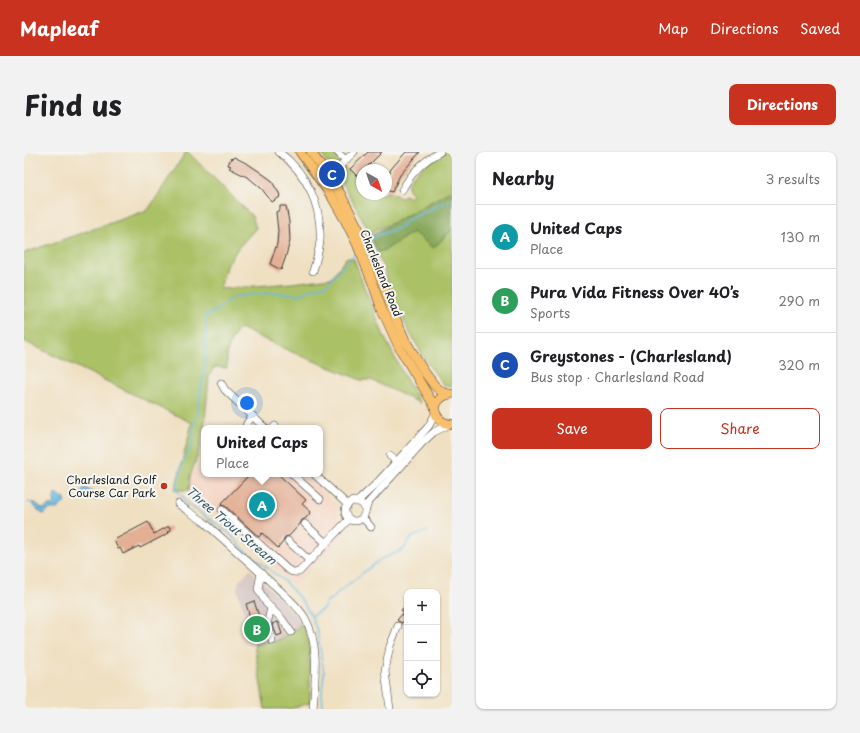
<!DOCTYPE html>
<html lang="en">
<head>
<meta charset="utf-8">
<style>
  :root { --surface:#fff; --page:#f2f2f2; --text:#202124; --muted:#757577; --line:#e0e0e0; --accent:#c8321e }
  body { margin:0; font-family:"Playpen Sans",sans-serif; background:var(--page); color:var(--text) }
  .controls { position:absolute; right:12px; bottom:12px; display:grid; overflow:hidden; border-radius:8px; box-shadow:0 1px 3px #0004 }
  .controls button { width:36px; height:36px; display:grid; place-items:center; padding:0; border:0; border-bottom:1px solid var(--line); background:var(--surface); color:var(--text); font:20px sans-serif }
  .compass { position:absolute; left:332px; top:12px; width:36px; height:36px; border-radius:50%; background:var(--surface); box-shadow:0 1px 3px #0004; rotate:140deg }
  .you { position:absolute; left:223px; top:251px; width:14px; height:14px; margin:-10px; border:3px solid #fff; border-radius:50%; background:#1a73e8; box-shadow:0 0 0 6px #1a73e833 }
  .badge { display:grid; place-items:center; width:26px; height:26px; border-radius:50%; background:var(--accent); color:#fff; font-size:13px; font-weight:700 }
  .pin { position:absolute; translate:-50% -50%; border:2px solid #fff; box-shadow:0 1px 4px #0006 }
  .popup { position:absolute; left:177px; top:273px; width:122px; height:52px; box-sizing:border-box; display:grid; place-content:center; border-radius:8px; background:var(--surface); filter:drop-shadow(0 1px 3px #0005); font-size:13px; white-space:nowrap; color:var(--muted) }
  .popup b { font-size:15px; color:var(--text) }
  .popup::after { content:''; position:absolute; left:50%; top:100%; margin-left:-8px; border:8px solid transparent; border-top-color:var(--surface) }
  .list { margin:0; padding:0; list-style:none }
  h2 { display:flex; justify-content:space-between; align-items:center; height:52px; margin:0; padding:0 16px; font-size:17px }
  h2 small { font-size:13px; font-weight:400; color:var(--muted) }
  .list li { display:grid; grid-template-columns:26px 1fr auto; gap:12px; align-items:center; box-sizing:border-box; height:64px; padding:0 16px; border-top:1px solid var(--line) }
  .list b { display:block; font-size:15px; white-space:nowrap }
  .list p { margin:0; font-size:13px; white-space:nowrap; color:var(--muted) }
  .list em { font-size:13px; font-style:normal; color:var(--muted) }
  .actions { display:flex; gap:8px; padding:12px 16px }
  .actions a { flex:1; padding:9px 0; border:1px solid var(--accent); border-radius:8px; text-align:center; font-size:14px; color:var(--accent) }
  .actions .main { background:var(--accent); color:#fff }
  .icon { flex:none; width:22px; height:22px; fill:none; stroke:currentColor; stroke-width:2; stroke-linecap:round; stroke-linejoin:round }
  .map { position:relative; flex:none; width:428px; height:557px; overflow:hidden; border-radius:8px }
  header { display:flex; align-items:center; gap:24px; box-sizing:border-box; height:56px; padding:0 20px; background:var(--accent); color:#fff }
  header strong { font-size:19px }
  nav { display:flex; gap:22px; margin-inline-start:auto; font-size:14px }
  .intro { display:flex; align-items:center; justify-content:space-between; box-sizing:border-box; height:96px; padding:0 24px }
  h1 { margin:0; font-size:28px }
  .button { padding:10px 18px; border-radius:8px; background:var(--accent); color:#fff; font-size:14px; font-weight:700 }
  main { display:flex; gap:24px; padding:0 24px }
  aside { flex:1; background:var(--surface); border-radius:8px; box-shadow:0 1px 3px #0004 }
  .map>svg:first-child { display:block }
  .built { fill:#f5d3c1 }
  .industrial { fill:#d1c0bc }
  .green { fill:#abc166; stroke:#646e41 }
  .forest { fill:#88a75b; stroke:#52623c }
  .water { fill:#68b9e3; stroke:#426a80 }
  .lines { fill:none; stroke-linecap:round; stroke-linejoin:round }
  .stream { stroke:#68b9e3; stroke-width:1.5 }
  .building { fill:#e3b096 }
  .minor-casing { stroke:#3c3935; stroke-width:8 }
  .major-casing { stroke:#3c3935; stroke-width:10 }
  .minor { stroke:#fff; stroke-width:7 }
  .major { stroke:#f8bf6c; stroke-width:9 }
  .poi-dot { fill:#c8321e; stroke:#f6f6f2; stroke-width:1.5 }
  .labels { text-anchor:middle; stroke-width:4; stroke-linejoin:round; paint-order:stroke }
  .street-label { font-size:11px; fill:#1c1c1c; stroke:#f6f6f2 }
  .poi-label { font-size:11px; fill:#1c1c1c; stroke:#f6f6f2; text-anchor:end }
  .water-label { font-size:12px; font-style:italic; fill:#3a5b6c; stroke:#f6f6f2 }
</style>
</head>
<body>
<header>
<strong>Mapleaf</strong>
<nav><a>Map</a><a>Directions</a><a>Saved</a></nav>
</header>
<div class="intro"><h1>Find us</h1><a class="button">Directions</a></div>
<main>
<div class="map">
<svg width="428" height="557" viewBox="0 0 428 557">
  <rect width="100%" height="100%" fill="#f6f6f2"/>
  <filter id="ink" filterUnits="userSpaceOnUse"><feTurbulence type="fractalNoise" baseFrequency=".025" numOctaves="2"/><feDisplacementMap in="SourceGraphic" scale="8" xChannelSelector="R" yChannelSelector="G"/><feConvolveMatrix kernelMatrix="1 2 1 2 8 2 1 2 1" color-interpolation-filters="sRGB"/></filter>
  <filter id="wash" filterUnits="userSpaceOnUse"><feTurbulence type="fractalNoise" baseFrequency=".012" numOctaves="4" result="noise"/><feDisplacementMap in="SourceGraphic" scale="16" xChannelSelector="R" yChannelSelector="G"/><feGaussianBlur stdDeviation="0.9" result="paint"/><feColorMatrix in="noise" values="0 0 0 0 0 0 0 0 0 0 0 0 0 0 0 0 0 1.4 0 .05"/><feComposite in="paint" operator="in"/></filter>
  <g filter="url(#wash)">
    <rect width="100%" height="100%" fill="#f0e0c2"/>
    <polygon class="built" points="180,307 180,322 280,322 313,353 314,355 313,361 315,369 314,371 322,379 271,434 165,338 168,322 170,319"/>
    <polygon class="industrial" points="226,417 254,444 278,471 269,480 257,487 249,490 244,489 230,493 213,436 215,429"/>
    <g class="green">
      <path d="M162,0H164L228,64L232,76L214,96L202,114L196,137L268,131L307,126L323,105L330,107L343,142L360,184L379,222L396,251L347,228H337L268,200L216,176C205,189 202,199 203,216L190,215L185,224L184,236L181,268L176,296L166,325L165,338H151L168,271L0,189V101L124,58Z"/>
      <path d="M296,0H309L316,7L315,10L318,15L321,16L338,32V42H362V39L370,43H372L376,46L381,43L386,46L389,43C387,40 383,36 384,32C386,23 410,5 419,1C422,0 425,0 428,0V39L423,41L373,69L351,78L346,81L321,36Z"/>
      <polygon points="428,78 428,234 420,233 406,215 384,178 353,100 361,98 389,79 409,96"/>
      <polygon points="278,471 283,484 286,500 286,551 266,557 241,557 230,493 244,489 249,490 257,487 269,480"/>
    </g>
    <polygon class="forest" points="428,39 428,78 409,96 389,80 361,98 353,100 346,84 423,41"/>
    <g class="water">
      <path d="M62,336L73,344V348H70L68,346L63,344L59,346C56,345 55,344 55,341L59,337Z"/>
      <path d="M31,342H34L38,346L40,345L42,349L33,357C26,356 24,358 20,362L17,361L8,352L9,350L12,351L18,357C22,357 23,353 28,354L31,351L30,348Z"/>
    </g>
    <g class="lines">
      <g class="stream">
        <polyline points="345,90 350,85 377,75 381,69 387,66 428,47"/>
        <polyline points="4,350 8,351"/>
        <polyline points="287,464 300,456 302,450 309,446 317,438 357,407 379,398 388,385 404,379"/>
        <polyline points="299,557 298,540 300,521 293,479 288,465 278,449 260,429 232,407 224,402 205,381 182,365 162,351 160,346 152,338 159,310 168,293 170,273 173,266 176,242 181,216 182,163 189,161 209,145 241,141 257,141 274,143 287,137 302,133 324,109 333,100"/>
      </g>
    </g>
    <g id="blocks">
      <g class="building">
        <polygon points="344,0 358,0 340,18 338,18 338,20 333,24 326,17"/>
        <polygon points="382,0 396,0 376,23 368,40 362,38 362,29 367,17"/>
        <polygon points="210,5 224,12 236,20 247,28 256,43 255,44 256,45 248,50 237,36 225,26 205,16 207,14 204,13 207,6 208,7"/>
        <polygon points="256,54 262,54 265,70 266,89 261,107 257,118 246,112 253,92 254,79 252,60 256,58"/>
        <polygon points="226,322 254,322 282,348 278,352 287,360 281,367 278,368 276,372 265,384 261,385 259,390 254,396 238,381 235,385 201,354 196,353"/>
        <polygon points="124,370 130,382 145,374 147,378 144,380 145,381 116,396 115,394 99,402 96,396 94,397 90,388"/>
        <polygon points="230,449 241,483 232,486 222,452"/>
        <polygon points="383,452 383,465 378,471 374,469 373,468 380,460 377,458"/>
        <polygon points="254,470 258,482 253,484 248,472"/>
      </g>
    </g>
  </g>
  <g filter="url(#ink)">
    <use href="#blocks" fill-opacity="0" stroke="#3c3935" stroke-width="1"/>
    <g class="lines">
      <defs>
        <g id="minor">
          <path d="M255,0C283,21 298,54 296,89C295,99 292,109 289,119"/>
          <polyline points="313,0 322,8"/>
          <polyline points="316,14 330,0"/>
          <path d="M378,38C387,21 399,9 416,0"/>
          <polyline points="197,231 201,238 241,276"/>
          <path d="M222,276C221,271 226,268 229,264"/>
          <polyline points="249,276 251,274"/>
          <polyline points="366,304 373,310"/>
          <polyline points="268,322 296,347"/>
          <polyline points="290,322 324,353"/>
          <circle cx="331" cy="359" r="10"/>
          <polyline points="333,350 352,332 404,275 412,261"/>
          <path d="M154,352L164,359L179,369L261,443C268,450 276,457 281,466C296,493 291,527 289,557"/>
          <path d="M198,358L263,417C267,420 270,421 275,420L325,367"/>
          <polyline points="341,360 344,351 399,290 410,280 426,272"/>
          <polyline points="339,366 347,375"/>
          <polyline points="281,372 302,391"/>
          <polyline points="264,389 286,409"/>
          <polyline points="237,421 234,437 242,451 258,467 267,480"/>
          <polyline points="247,456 243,472 248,489"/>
          <polyline points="366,557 361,519 366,494 374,474"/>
        </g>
        <g id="major">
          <polyline points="276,0 308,45 321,68 333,92 348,129 358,158 376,197 411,255"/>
          <polyline points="287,0 316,41 340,87 358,129 368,158 381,188 399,218 410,233 418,240 425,242"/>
          <path d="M427,242C405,245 407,272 428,272"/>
        </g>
      </defs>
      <use href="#minor" class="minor-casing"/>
      <use href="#major" class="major-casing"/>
      <use href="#minor" class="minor"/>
      <use href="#major" class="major"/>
    </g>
  </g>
  <circle class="poi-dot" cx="140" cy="334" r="4"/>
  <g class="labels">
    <g class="street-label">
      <text transform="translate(357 121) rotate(68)" y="4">Charlesland Road</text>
    </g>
    <g class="poi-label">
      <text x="132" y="332">Charlesland Golf<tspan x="132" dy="13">Course Car Park</tspan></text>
    </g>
    <g class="water-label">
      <text transform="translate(207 374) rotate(40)" y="4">Three Trout Stream</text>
    </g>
  </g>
</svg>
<div class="controls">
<button>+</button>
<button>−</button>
<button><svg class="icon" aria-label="locate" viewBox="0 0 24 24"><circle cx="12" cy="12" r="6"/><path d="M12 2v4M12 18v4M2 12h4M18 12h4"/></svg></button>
</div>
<svg class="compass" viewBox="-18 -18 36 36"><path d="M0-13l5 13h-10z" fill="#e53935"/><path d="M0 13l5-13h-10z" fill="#757577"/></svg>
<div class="you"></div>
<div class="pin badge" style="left:238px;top:353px;background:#0f9aa8">A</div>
<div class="popup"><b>United Caps</b>Place</div>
<div class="pin badge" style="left:233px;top:477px;background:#2e9e5b">B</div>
<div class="pin badge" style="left:308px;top:22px;background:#1a4fb4">C</div>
</div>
<aside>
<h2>Nearby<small>3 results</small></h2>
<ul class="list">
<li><span class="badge" style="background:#0f9aa8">A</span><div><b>United Caps</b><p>Place</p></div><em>130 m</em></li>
<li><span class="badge" style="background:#2e9e5b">B</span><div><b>Pura Vida Fitness Over 40’s</b><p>Sports</p></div><em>290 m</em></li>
<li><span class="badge" style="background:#1a4fb4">C</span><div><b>Greystones - (Charlesland)</b><p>Bus stop · Charlesland Road</p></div><em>320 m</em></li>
</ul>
<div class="actions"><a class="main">Save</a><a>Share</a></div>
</aside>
</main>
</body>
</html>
